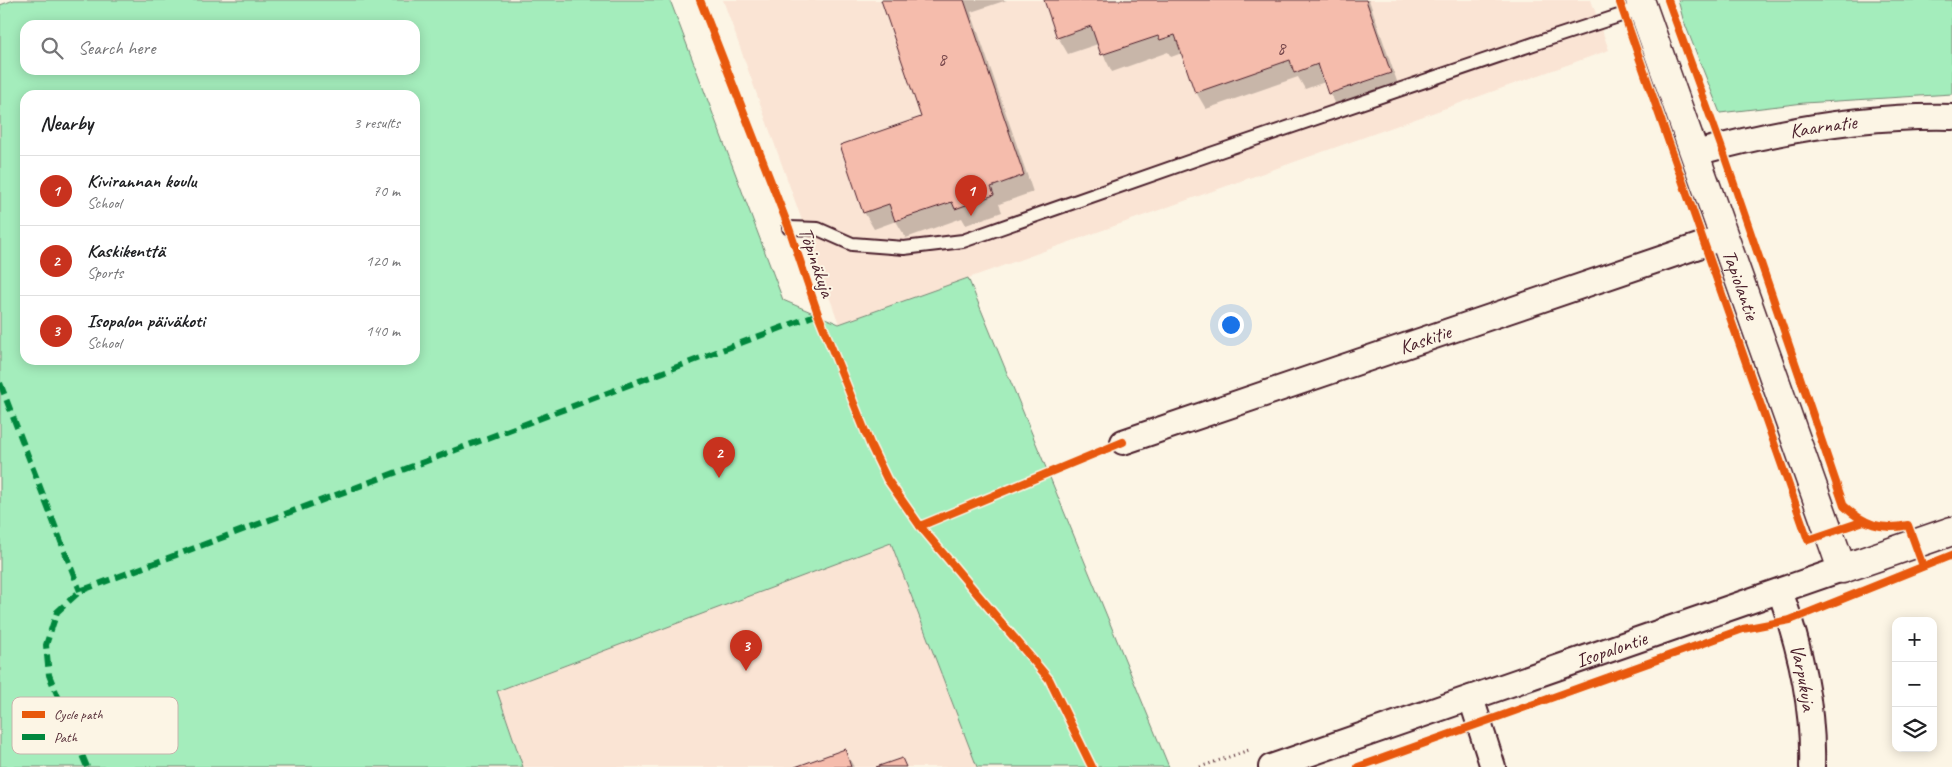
<!DOCTYPE html>
<html lang="en">
<head>
<meta charset="utf-8">
<style>
  :root { --surface:#fff; --page:#f2f2f2; --text:#202124; --muted:#757577; --line:#e0e0e0; --accent:#c8321e }
  body { margin:0; font-family:Caveat,sans-serif; background:var(--page); color:var(--text) }
  .controls { position:absolute; right:15px; bottom:15px; display:grid; overflow:hidden; border-radius:10px; box-shadow:0 2px 12px #0003 }
  .controls button { width:45px; height:45px; display:grid; place-items:center; padding:0; border:0; border-bottom:1px solid var(--line); background:var(--surface); color:var(--text); font:25px sans-serif }
  .you { position:absolute; left:1230px; top:324px; width:18px; height:18px; margin:-12px; border:4px solid #fff; border-radius:50%; background:#1a73e8; box-shadow:0 0 0 8px #1a73e833 }
  .badge { display:grid; place-items:center; width:32px; height:32px; border-radius:50%; background:var(--accent); color:#fff; font-size:16px; font-weight:700 }
  .pin { position:absolute; translate:-50% -41px; filter:drop-shadow(0 1px 2px #0008) }
  .pin::after { content:''; position:absolute; top:26px; width:18px; height:15px; background:inherit; clip-path:polygon(0 0,100% 0,50% 100%) }
  .list { margin:0; padding:0; list-style:none }
  h2 { display:flex; justify-content:space-between; align-items:center; height:65px; margin:0; padding:0 20px; font-size:21px }
  h2 small { font-size:16px; font-weight:400; color:var(--muted) }
  .list li { display:grid; grid-template-columns:32px 1fr auto; gap:15px; align-items:center; box-sizing:border-box; height:70px; padding:0 20px; border-top:1px solid var(--line) }
  .list b { display:block; font-size:19px; white-space:nowrap }
  .list p { margin:0; font-size:16px; white-space:nowrap; color:var(--muted) }
  .list em { font-size:16px; font-style:normal; color:var(--muted) }
  .icon { flex:none; width:28px; height:28px; fill:none; stroke:currentColor; stroke-width:2; stroke-linecap:round; stroke-linejoin:round }
  .map { position:relative; flex:none; width:1952px; height:767px; overflow:hidden }
  .search { position:absolute; background:var(--surface); box-shadow:0 2px 12px #0003; left:20px; top:20px; width:400px; height:55px; display:flex; align-items:center; gap:12px; box-sizing:border-box; padding:0 18px; border-radius:15px; color:var(--muted); font-size:19px }
  .panel { position:absolute; background:var(--surface); box-shadow:0 2px 12px #0003; left:20px; top:90px; width:400px; height:275px; border-radius:15px }
  .map>svg:first-child { display:block }
  .built { fill:#fae4d4 }
  .green { fill:#a4edbc; stroke:#778674; fill-rule:evenodd }
  .shadow { fill:#0003 }
  .building { fill:#f5bcac; stroke:#4a1f2b }
  .lines { fill:none; stroke-linecap:round; stroke-linejoin:round }
  .service-casing { stroke:#4a1f2b; stroke-width:16 }
  .minor-casing { stroke:#4a1f2b; stroke-width:28 }
  .tertiary-casing { stroke:#4a1f2b; stroke-width:31 }
  .path { stroke:#4a1f2b; stroke-width:3; stroke-dasharray:1 4; stroke-linecap:butt }
  .service { stroke:#fcf5e5; stroke-width:12 }
  .minor { stroke:#fcf5e5; stroke-width:24 }
  .tertiary { stroke:#fcf5e5; stroke-width:28 }
  .quiet { stroke:#00873e; stroke-width:6; stroke-dasharray:12 6; stroke-linecap:butt }
  .cycleway-casing { stroke:#fcf5e5; stroke-width:11 }
  .cycleway { stroke:#e8590c; stroke-width:8 }
  .labels { text-anchor:middle; stroke-width:4; stroke-linejoin:round; paint-order:stroke }
  .number-label { font-size:18px; fill:#75464b }
  .street-label { font-size:20px; fill:#4a1f2b; stroke:#fcf5e5 }
  .key { fill:#fcf5e5; stroke:#c7b5ad; stroke-width:1 }
  .key-label { font-size:14px; fill:#4a1f2b }
</style>
</head>
<body>
<div class="map">
<svg width="1952" height="767" viewBox="0 0 1952 767">
  <rect width="100%" height="100%" fill="#fcf5e5"/>
  <filter id="ink" filterUnits="userSpaceOnUse"><feTurbulence type="fractalNoise" baseFrequency=".02" numOctaves="2"/><feDisplacementMap in="SourceGraphic" scale="10" xChannelSelector="R" yChannelSelector="G"/><feConvolveMatrix kernelMatrix="1 2 1 2 8 2 1 2 1" color-interpolation-filters="sRGB"/></filter>
  <g filter="url(#ink)">
    <g class="built">
      <polygon points="723,0 1591,0 1609,50 839,324"/>
      <polygon points="891,543 977,767 523,767 497,691"/>
    </g>
    <g class="green">
      <path d="M14,0H670L783,300L839,324L968,278L1169,767H977L891,543L497,691L523,767H0V5ZM25,25H415V70H25ZM25,95H415V360H25Z"/>
      <polygon points="1678,0 1952,0 1952,94 1804,103 1720,113 1683,19"/>
    </g>
    <g class="shadow">
      <polygon points="882,0 1007,0 971,12 1033,192 999,204 1002,212 966,225 962,218 906,238 896,221 874,229 864,212 923,118"/>
      <polygon points="1046,0 1369,0 1400,90 1339,111 1325,82 1305,89 1298,77 1206,109 1196,92 1182,53 1171,57 1168,52 1112,72 1098,44 1068,54 1058,37"/>
      <polygon points="845,751 854,767 799,767"/>
    </g>
    <g class="building">
      <polygon points="881,0 964,0 1024,175 991,187 994,195 955,209 952,202 895,221 889,204 863,213 840,145 921,117"/>
      <polygon points="1044,0 1366,0 1391,73 1328,94 1318,64 1294,73 1290,60 1195,93 1175,35 1160,40 1158,36 1101,55 1091,26 1057,38"/>
      <polygon points="845,749 851,767 795,767"/>
      <polygon points="902,758 906,767 876,767"/>
    </g>
    <g class="lines">
      <defs>
        <polyline id="service" points="789,228 818,229 852,244 904,248 963,241 1211,154 1545,40 1643,8"/>
        <g id="minor">
          <path id="s1" d="M1696,153C1780,130 1865,115 1952,117"/>
          <path id="s2" d="M1123,442L1725,237"/>
          <path id="s3" d="M1780,591C1800,647 1814,707 1812,767"/>
          <polyline points="1471,698 1493,767"/>
          <path id="s4" d="M1271,767L1842,569"/>
        </g>
        <g id="tertiary">
          <path id="s5" d="M1640,0L1842,569L1952,531"/>
        </g>
      </defs>
      <use href="#service" class="service-casing"/>
      <use href="#minor" class="minor-casing"/>
      <use href="#tertiary" class="tertiary-casing"/>
      <polyline class="path" points="1200,767 1249,750"/>
      <use href="#service" class="service"/>
      <use href="#minor" class="minor"/>
      <use href="#tertiary" class="tertiary"/>
      <g class="quiet">
        <polyline points="0,383 80,591"/>
        <polyline points="87,767 49,675 46,645 57,612 80,591 818,314"/>
      </g>
      <defs>
        <g id="cycleway">
          <polyline points="700,0 789,228 818,314 871,446 887,479 920,526 1049,679 1092,767"/>
          <polyline points="1619,0 1808,540 1864,521"/>
          <path d="M1668,0L1721,146L1844,506C1863,524 1882,531 1908,525L1923,566"/>
          <polyline points="920,526 1123,442"/>
          <polyline points="1358,767 1743,629 1790,620 1952,555"/>
        </g>
      </defs>
      <use href="#cycleway" class="cycleway-casing"/>
      <use href="#cycleway" class="cycleway"/>
    </g>
  </g>
  <g class="labels">
    <g class="number-label">
      <text x="1281" y="54">8</text>
      <text x="942" y="65">8</text>
    </g>
    <g class="street-label">
      <text dy="7" stroke="none"><textPath href="#s1" startOffset="130">Kaarnatie</textPath></text>
      <text transform="translate(817 262) rotate(71)" y="7">Töpinäkuja</text>
      <text dy="7" stroke="none"><textPath href="#s5" startOffset="302">Tapiolantie</textPath></text>
      <text dy="7" stroke="none"><textPath href="#s2" startOffset="319">Kaskitie</textPath></text>
      <text dy="7" stroke="none"><textPath href="#s4" startOffset="360">Isopalontie</textPath></text>
      <text dy="7" stroke="none"><textPath href="#s3" startOffset="90">Varpukuja</textPath></text>
    </g>
  </g>
  <rect x="12" y="697" width="166" height="57" rx="8" class="key"/>
  <rect x="22" y="711" width="23" height="7" fill="#e8590c"/>
  <rect x="22" y="734" width="23" height="6" fill="#00873e"/>
  <g class="key-label">
    <text x="54" y="719">Cycle path</text>
    <text x="54" y="742">Path</text>
  </g>
</svg>
<div class="controls">
<button>+</button>
<button>−</button>
<button><svg class="icon" aria-label="layers" viewBox="0 0 24 24"><path d="M12 4l9 5-9 5-9-5zM3 14l9 5 9-5"/></svg></button>
</div>
<div class="you"></div>
<div class="pin badge" style="left:971px;top:216px">1</div>
<div class="pin badge" style="left:719px;top:478px">2</div>
<div class="pin badge" style="left:746px;top:671px">3</div>
<div class="search"><svg class="icon" aria-label="search" viewBox="0 0 24 24"><circle cx="10" cy="10" r="6"/><path d="M15 15l6 6"/></svg>Search here</div>
<section class="panel">
<h2>Nearby<small>3 results</small></h2>
<ul class="list">
<li><span class="badge">1</span><div><b>Kivirannan koulu</b><p>School</p></div><em>70 m</em></li>
<li><span class="badge">2</span><div><b>Kaskikenttä</b><p>Sports</p></div><em>120 m</em></li>
<li><span class="badge">3</span><div><b>Isopalon päiväkoti</b><p>School</p></div><em>140 m</em></li>
</ul>
</section>
</div>
</body>
</html>
